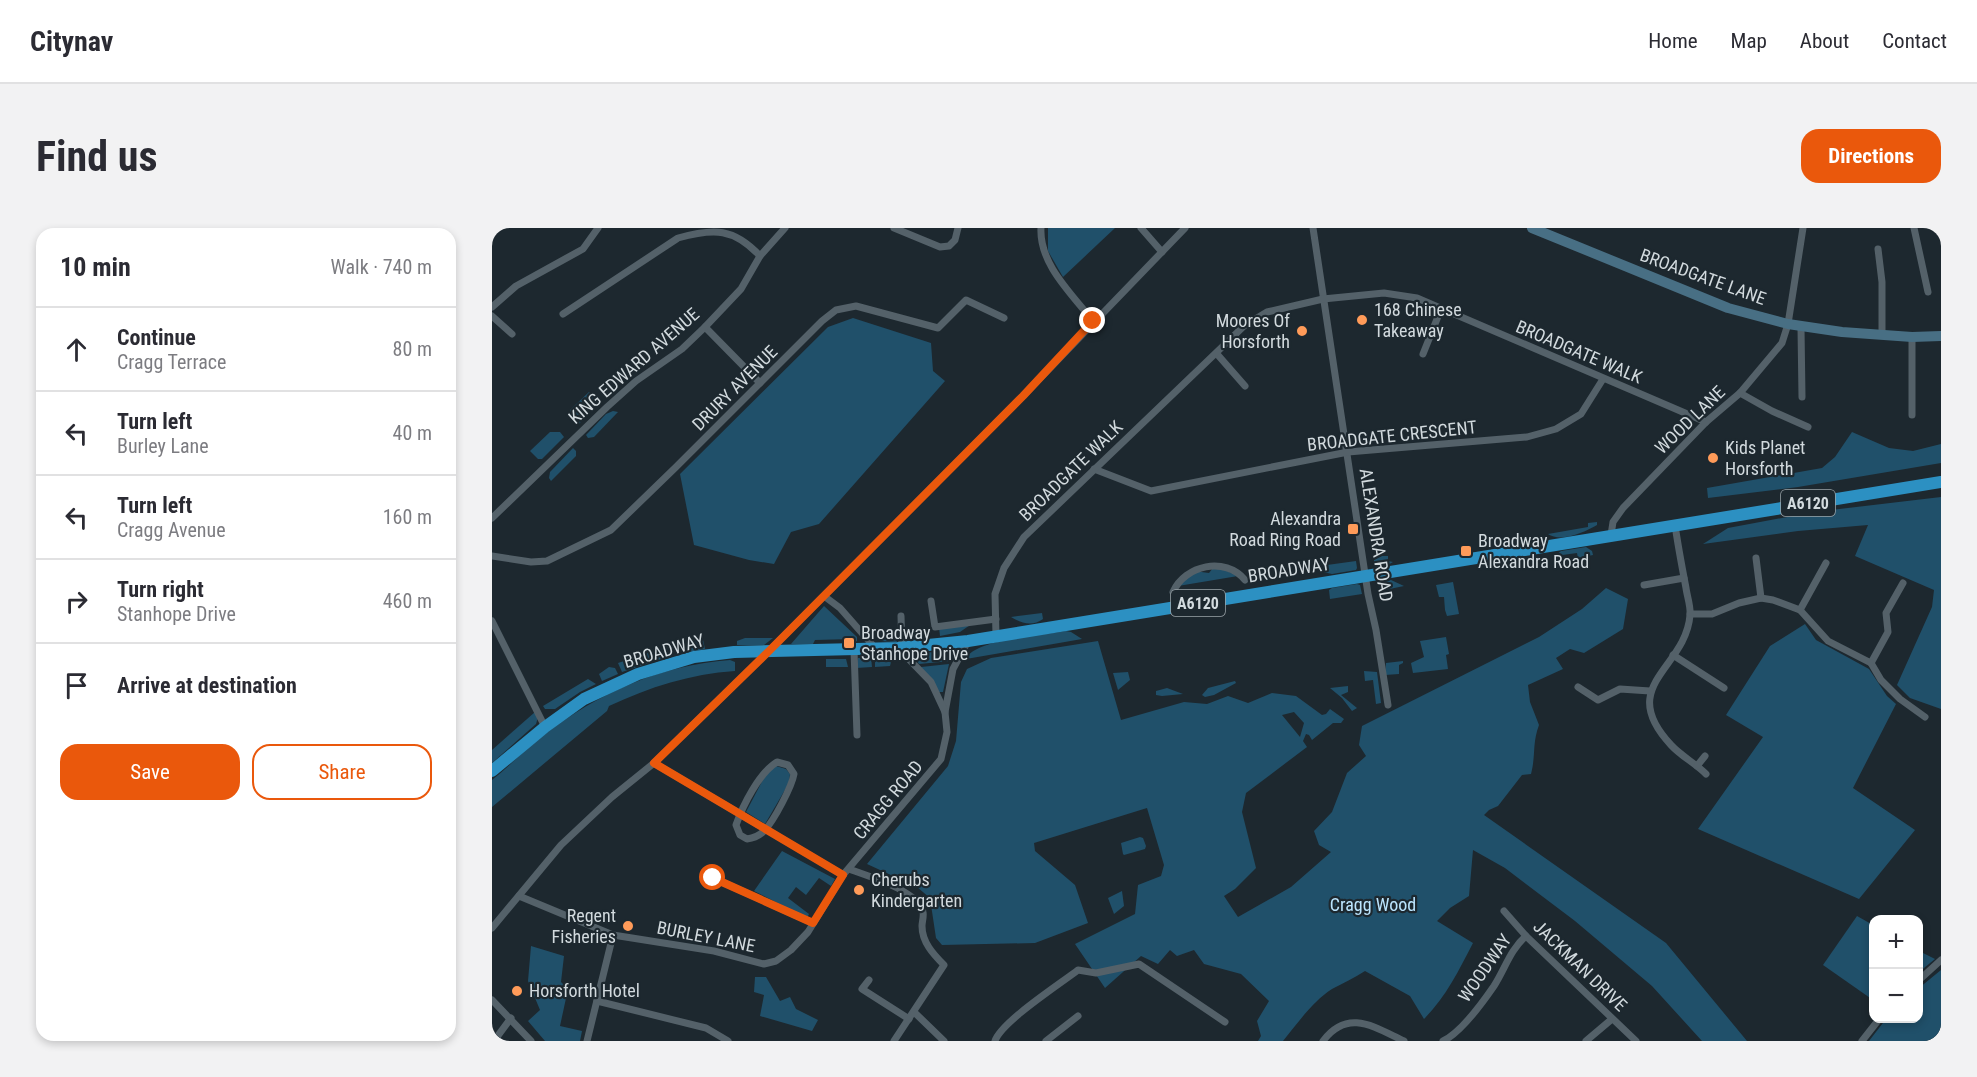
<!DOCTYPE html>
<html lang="en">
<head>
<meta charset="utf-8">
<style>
  :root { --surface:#fff; --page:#f2f2f3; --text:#2b2b33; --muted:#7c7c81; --line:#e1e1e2; --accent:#ea580c }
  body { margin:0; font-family:"Roboto Condensed",sans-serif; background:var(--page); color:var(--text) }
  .controls { position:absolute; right:18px; bottom:18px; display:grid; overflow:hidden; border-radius:12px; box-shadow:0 3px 9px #0003 }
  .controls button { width:54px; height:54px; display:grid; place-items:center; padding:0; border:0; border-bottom:2px solid var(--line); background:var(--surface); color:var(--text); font:30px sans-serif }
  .stop { position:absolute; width:18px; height:18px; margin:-14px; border:4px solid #ea580c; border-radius:50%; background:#fff }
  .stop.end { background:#ea580c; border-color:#fff; box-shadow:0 2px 6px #0008 }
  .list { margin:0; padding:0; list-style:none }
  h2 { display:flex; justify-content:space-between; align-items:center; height:78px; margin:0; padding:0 24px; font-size:26px }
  h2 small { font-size:20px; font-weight:400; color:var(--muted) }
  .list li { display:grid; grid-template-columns:39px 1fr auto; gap:18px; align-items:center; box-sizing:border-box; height:84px; padding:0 24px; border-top:2px solid var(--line) }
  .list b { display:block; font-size:22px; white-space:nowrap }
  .list p { margin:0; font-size:20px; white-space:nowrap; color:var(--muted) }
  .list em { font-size:20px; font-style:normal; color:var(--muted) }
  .actions { display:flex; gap:12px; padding:18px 24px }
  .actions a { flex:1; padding:14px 0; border:2px solid var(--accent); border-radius:18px; text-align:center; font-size:21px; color:var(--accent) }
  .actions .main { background:var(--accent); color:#fff }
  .icon { flex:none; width:33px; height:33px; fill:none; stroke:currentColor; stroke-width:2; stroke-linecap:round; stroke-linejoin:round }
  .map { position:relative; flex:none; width:1449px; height:813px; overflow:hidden; border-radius:18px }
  header { display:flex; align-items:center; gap:36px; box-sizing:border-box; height:84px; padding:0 30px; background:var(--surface); border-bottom:2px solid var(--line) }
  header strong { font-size:28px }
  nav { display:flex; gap:33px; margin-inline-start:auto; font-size:21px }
  .intro { display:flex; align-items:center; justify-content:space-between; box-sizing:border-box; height:144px; padding:0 36px }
  h1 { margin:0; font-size:42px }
  .button { padding:15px 27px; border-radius:18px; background:var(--accent); color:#fff; font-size:21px; font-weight:700 }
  main { display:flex; gap:36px; padding:0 36px }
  aside { flex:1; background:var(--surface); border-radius:18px; box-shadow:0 3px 9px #0003 }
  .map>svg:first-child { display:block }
  .green { fill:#20506a; fill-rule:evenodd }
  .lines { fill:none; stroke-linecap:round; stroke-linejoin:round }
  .street { stroke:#546169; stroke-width:7 }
  .secondary { stroke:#486f84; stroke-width:10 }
  .highway { stroke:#2c90c2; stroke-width:12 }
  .route { stroke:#ea580c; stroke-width:8 }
  .poi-dot { fill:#ff9b59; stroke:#1d282f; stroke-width:2 }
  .labels { text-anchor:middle; stroke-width:4.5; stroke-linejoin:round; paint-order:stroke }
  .shield { fill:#1d282f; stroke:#9ca5aa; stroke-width:1.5 }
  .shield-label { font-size:16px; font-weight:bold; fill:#d2dade }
  .street-label { font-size:18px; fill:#d2dade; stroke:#1d282f }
  .poi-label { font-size:18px; fill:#d2dade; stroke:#1d282f; text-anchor:start }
  .park-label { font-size:18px; fill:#bbe5fe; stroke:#1d282f }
</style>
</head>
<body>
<header>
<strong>Citynav</strong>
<nav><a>Home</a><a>Map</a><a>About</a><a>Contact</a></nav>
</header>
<div class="intro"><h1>Find us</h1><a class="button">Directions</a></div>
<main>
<aside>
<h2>10 min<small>Walk · 740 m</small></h2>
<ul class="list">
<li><svg class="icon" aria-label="ahead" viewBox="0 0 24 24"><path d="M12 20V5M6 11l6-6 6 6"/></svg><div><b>Continue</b><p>Cragg Terrace</p></div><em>80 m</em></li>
<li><svg class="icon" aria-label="left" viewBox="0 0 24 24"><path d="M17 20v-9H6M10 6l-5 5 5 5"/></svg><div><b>Turn left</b><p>Burley Lane</p></div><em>40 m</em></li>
<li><svg class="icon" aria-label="left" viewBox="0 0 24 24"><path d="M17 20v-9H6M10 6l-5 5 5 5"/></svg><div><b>Turn left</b><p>Cragg Avenue</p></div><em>160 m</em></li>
<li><svg class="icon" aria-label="right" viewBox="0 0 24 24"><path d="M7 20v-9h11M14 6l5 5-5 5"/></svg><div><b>Turn right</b><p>Stanhope Drive</p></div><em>460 m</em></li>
<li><svg class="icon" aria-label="arrive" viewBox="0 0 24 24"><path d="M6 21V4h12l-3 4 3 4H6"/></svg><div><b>Arrive at destination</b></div></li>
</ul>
<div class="actions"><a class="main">Save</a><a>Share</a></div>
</aside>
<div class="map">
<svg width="1449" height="813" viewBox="0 0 1449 813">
  <rect width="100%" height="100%" fill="#1d282f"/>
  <g class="green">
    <polygon points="556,0 623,0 571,49 556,23"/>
    <polygon points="361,90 439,115 441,143 453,153 327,296 299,304 282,336 257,332 202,317 188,246 336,99"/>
    <polygon points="97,164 105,171 105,174 87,196 79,193 78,182"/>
    <polygon points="121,183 126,184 102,209 96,210 94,207 114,186"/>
    <polygon points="58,204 68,204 72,209 50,231 46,231 38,223"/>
    <polygon points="1360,204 1397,220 1421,223 1449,216 1449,235 1306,259 1216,270 1215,260 1330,240 1343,229"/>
    <polygon points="81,220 84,223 84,228 59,253 57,250 58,244"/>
    <polygon points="1449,269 1449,481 1418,470 1405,457 1440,379 1442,362 1363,328 1376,297 1306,303 1211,316 1236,300 1322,284"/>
    <path d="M1105,294V297C1093,304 1069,315 1056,306L1096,299V295Z"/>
    <polygon points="1094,319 1100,323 1101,327 1086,330 1085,325 1063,328 1069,323"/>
    <polygon points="890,328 896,328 896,333 901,334 894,338 882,338 882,332"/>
    <polygon points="864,333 865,340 864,342 840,346 831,344 836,343 835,337"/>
    <polygon points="726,339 746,348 686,358 702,343 717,345 721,340"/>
    <polygon points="899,352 912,358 888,363 886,355"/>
    <polygon points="961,354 967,386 955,388 953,382 952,369 947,369 944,357"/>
    <polygon points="865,356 868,357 870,366 838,371 837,362 840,360"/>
    <path d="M1114,360L1136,371L1131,401L1092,425L1078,421L1064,430L1071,441L1036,457L1038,474L1047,497C1040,516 1044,527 1039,546L1030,547L1006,578L997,582L992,587L1174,715L1255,813H1210L1160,758L1083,693L1013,640L981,622L977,668L958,680L945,693L981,715C967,742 954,769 932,791L918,768L873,743C862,750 851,755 840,761C821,773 805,796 791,813H766L769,808L765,793L777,773L749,746L712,736L702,722L685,728L678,722L666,736L649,728L613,760L583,716L643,686L646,657L669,648L672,637L655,580L542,615L543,623L583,657L596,695L543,715L450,717L444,710L438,670L425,659L375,636L456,538L464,513L469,454L475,441L499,430L606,413L629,492L692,474L715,476L736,468L756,475L780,465L804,468L830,487L834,486L838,481L852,491L849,495H841L820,512L817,507L814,506L811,513L815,519L754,565L750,584L764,640L743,661L732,668L746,689L799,659L839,624L827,617L822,603L840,584L855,545L874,528L867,517L870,498L1047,409L1090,381ZM802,484L812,495L808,509L790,487Z"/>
    <polygon points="332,378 365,409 365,413 361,415 360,411 323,412 321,416 299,416"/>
    <path d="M550,385L551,391C540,399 529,395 519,389Z"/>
    <polygon points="481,395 468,404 448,408 447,399"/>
    <polygon points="1313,396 1324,412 1377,441 1395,468 1404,476 1361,560 1423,602 1367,671 1206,601 1271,509 1234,487 1278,418"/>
    <polygon points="436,401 437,409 426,412 420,411 419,403"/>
    <path d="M574,403L579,404L590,411L474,431C482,411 553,407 574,403Z"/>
    <polygon points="407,404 405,414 388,413 384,405"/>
    <polygon points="954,409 957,426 954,427 956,441 921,445 919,435 932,429 928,413"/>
    <polygon points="253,410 281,410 272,417 245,417 245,413"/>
    <polygon points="211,412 213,421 191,425 187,420 196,414"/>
    <polygon points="171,420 175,429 130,444 126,435"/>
    <polygon points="459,423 462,429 459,433 427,436 422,429 428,425"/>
    <polygon points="379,429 380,439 364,440 366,430"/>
    <polygon points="383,429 396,429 399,434 398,438 383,439"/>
    <polygon points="334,431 354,431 356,439 334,439"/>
    <path d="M238,432L243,434V443C198,446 158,459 117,478L115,483L0,579V552C18,538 34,520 52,507C106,465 169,437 238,432Z"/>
    <polygon points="911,433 911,435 907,437 907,446 893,447 894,435"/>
    <polygon points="457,436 451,464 447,464 429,439"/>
    <polygon points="117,439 123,440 126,446 110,453 107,446"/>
    <polygon points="872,443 885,444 889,475 884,476 881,452 873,453"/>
    <polygon points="636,444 638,452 626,462 621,445"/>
    <polygon points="96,451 104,456 88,464 63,481 53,481 51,478"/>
    <polygon points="743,453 744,455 722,467 713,469 710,467 716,460"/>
    <polygon points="856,458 856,464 849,467 865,480 860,483 850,470 838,460"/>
    <polygon points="675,460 691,466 670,468 664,467 664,463"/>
    <polygon points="43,484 46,489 44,496 0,535 0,522"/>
    <polygon points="284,538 294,541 298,546 297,555 273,596 254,584 276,542"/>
    <polygon points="648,609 651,610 654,618 653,621 632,627 631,626 629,615"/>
    <polygon points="290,623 343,651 339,658 327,650 314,667 304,659 296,670 317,686 315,690 262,663"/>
    <polygon points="630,663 632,678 622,686 616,670"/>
    <polygon points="1365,688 1381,697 1381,772 1331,737"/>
    <polygon points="39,718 72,728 69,754 76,761 68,798 90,803 88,813 53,813 36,793 48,782 36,753"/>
    <polygon points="1427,723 1443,731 1427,744"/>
    <polygon points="1449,742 1449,813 1377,813 1394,791 1426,790 1427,760"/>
    <polygon points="263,749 274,749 288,773 298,769 304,781 326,792 320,803 268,788 272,767 262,764"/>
  </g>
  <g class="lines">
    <g class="street">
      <polyline points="402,0 448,19 457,18 463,12 466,0"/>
      <path d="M549,0C547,36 580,66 601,93"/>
      <polyline points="649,0 670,24"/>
      <polyline points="821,0 876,366 884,402 896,477"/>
      <polyline points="1422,0 1436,64"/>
      <polyline points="1386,21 1390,54 1390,107"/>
      <polyline points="0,79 24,58 91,21 106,0"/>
      <path d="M71,86L186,10C222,0 242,0 268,28"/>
      <polyline points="0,88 20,106"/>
      <polyline points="213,99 268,155"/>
      <polyline points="1309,100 1310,169"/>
      <polyline points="1420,109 1420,187"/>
      <polyline points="725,126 753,158"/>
      <polyline points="931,126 949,81"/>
      <polyline points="1248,165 1280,183 1316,199"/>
      <polyline points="602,241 659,263 856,224 1035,209 1064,201 1089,186 1111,151"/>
      <polyline points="0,290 115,179 144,153 190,121 213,99 249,61 268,28 293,0"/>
      <path d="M1183,297C1186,318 1190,339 1194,360C1195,368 1199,379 1198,387C1194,441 1123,457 1179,517C1189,528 1203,535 1214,546"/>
      <polyline points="1119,307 1121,294 1131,280 1214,194 1248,165 1290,115 1296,96 1311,0"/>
      <polyline points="0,328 39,334 55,333 119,302 184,239 330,93 344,82 364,78 446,100 474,72 512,90"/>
      <polyline points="1264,330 1269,370"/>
      <polyline points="1152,357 1192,350"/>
      <path d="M681,364C693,337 733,328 753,352"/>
      <polyline points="332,368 348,380 384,421"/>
      <polyline points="439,373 443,399 504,391"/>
      <polyline points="1308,382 1334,335"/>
      <polyline points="1198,386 1220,386 1247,375 1269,370 1281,372 1308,382 1336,413 1379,435 1396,404 1394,385 1411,355"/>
      <polyline points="409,388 410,420"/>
      <polyline points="0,393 53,499"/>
      <polyline points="504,408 503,366 512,340 532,309 752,98 775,84 831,71 892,65 925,70 1214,194"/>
      <polyline points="362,422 365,507"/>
      <polyline points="1181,427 1232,460"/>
      <polyline points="1379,435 1389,452 1408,471 1433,489"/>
      <polyline points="1086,459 1106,472 1128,461 1158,463"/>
      <polyline points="453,484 461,441 476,413"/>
      <path d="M285,534L296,537L302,546C300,558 282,593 272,603C267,608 262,610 255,611L248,607L244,597C251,577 267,545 285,534Z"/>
      <polyline points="162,535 351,647"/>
      <polyline points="1205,538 1213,528"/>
      <path d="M357,641C376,648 427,663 431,684C432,688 430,694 430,698C430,714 441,726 452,737L402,813"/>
      <polyline points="221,650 321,695"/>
      <polyline points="27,668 121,707 222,723 272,736 284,733 299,722 316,704 351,647 449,531 455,504 453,484 439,454 407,421"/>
      <polyline points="1012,683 1034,708 1144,813"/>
      <polyline points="0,700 69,617 120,569 162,535 277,423 531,168 693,0"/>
      <polyline points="377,752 370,761 417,791"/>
      <polyline points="1426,753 1449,732"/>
      <polyline points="0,772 39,813"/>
      <polyline points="105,773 214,800 236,813"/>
      <polyline points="422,784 452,813"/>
      <polyline points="2,813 19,790"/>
      <polyline points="95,813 121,707"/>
      <path d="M503,813C509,794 568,756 586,742L604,745L647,736L733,794"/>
      <polyline points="554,813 586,788"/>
      <path d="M831,813C856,780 882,799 912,813"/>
      <path d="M951,813C968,805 991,774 1002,758C1013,741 1018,722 1034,708"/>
      <polyline points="1094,813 1120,791"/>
      <polyline points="1370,813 1388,790"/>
    </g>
    <polyline class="secondary" points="1040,0 1236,80 1296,96 1350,104 1420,109 1449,108"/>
    <polyline class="highway" points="0,543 53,499 92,471 146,446 202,429 242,424 406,420 476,413 1449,254"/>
  </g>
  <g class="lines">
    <polyline class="route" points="221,650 321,695 351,647 162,535 277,423 531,168 601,93"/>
  </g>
  <g class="poi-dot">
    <circle cx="870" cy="92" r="6"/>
    <circle cx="810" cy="103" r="6"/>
    <circle cx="1221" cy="230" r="6"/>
    <rect x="855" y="295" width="12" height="12" rx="3"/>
    <rect x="968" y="317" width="12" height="12" rx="3"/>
    <rect x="351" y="409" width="12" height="12" rx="3"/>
    <circle cx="367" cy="662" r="6"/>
    <circle cx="136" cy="698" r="6"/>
    <circle cx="25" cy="763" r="6"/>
  </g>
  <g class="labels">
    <g class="shield">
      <rect x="1289" y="262" width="54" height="26" rx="4.5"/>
      <rect x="679" y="362" width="54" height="26" rx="4.5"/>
    </g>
    <g class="shield-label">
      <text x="1316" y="281">A6120</text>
      <text x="706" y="381">A6120</text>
    </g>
    <g class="street-label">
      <text transform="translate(1211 49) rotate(20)" y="6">BROADGATE LANE</text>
      <text transform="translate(1087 124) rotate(23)" y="6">BROADGATE WALK</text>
      <text transform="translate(142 138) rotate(-41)" y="6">KING EDWARD AVENUE</text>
      <text transform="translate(243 160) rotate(-45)" y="6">DRURY AVENUE</text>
      <text transform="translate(1198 192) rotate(-44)" y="6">WOOD LANE</text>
      <text transform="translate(900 208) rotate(-6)" y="6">BROADGATE CRESCENT</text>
      <text transform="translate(579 243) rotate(-44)" y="6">BROADGATE WALK</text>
      <text transform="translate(884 307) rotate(81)" y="6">ALEXANDRA ROAD</text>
      <text transform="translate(797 342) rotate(-9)" y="6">BROADWAY</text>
      <text transform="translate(172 423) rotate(-16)" y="6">BROADWAY</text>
      <text transform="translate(396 572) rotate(-50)" y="6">CRAGG ROAD</text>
      <text transform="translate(214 709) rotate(11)" y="6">BURLEY LANE</text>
      <text transform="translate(1088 738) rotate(44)" y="6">JACKMAN DRIVE</text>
      <text transform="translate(993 740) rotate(-55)" y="6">WOODWAY</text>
    </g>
    <g class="poi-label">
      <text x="882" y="88">168 Chinese<tspan x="882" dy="21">Takeaway</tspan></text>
      <text x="798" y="99" text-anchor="end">Moores Of<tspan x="798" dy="21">Horsforth</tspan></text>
      <text x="1233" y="226">Kids Planet<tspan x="1233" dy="21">Horsforth</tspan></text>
      <text x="849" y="297" text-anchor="end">Alexandra<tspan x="849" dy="21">Road Ring Road</tspan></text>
      <text x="986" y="319">Broadway<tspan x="986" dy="21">Alexandra Road</tspan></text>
      <text x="369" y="411">Broadway<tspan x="369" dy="21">Stanhope Drive</tspan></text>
      <text x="379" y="658">Cherubs<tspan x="379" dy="21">Kindergarten</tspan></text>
      <text x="124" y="694" text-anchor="end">Regent<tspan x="124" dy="21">Fisheries</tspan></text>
      <text x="37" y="769">Horsforth Hotel</text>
    </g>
    <g class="park-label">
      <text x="881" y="683">Cragg Wood</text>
    </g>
  </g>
</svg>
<div class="controls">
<button>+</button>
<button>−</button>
</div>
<div class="stop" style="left:221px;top:650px"></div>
<div class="stop end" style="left:601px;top:93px"></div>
</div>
</main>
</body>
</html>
